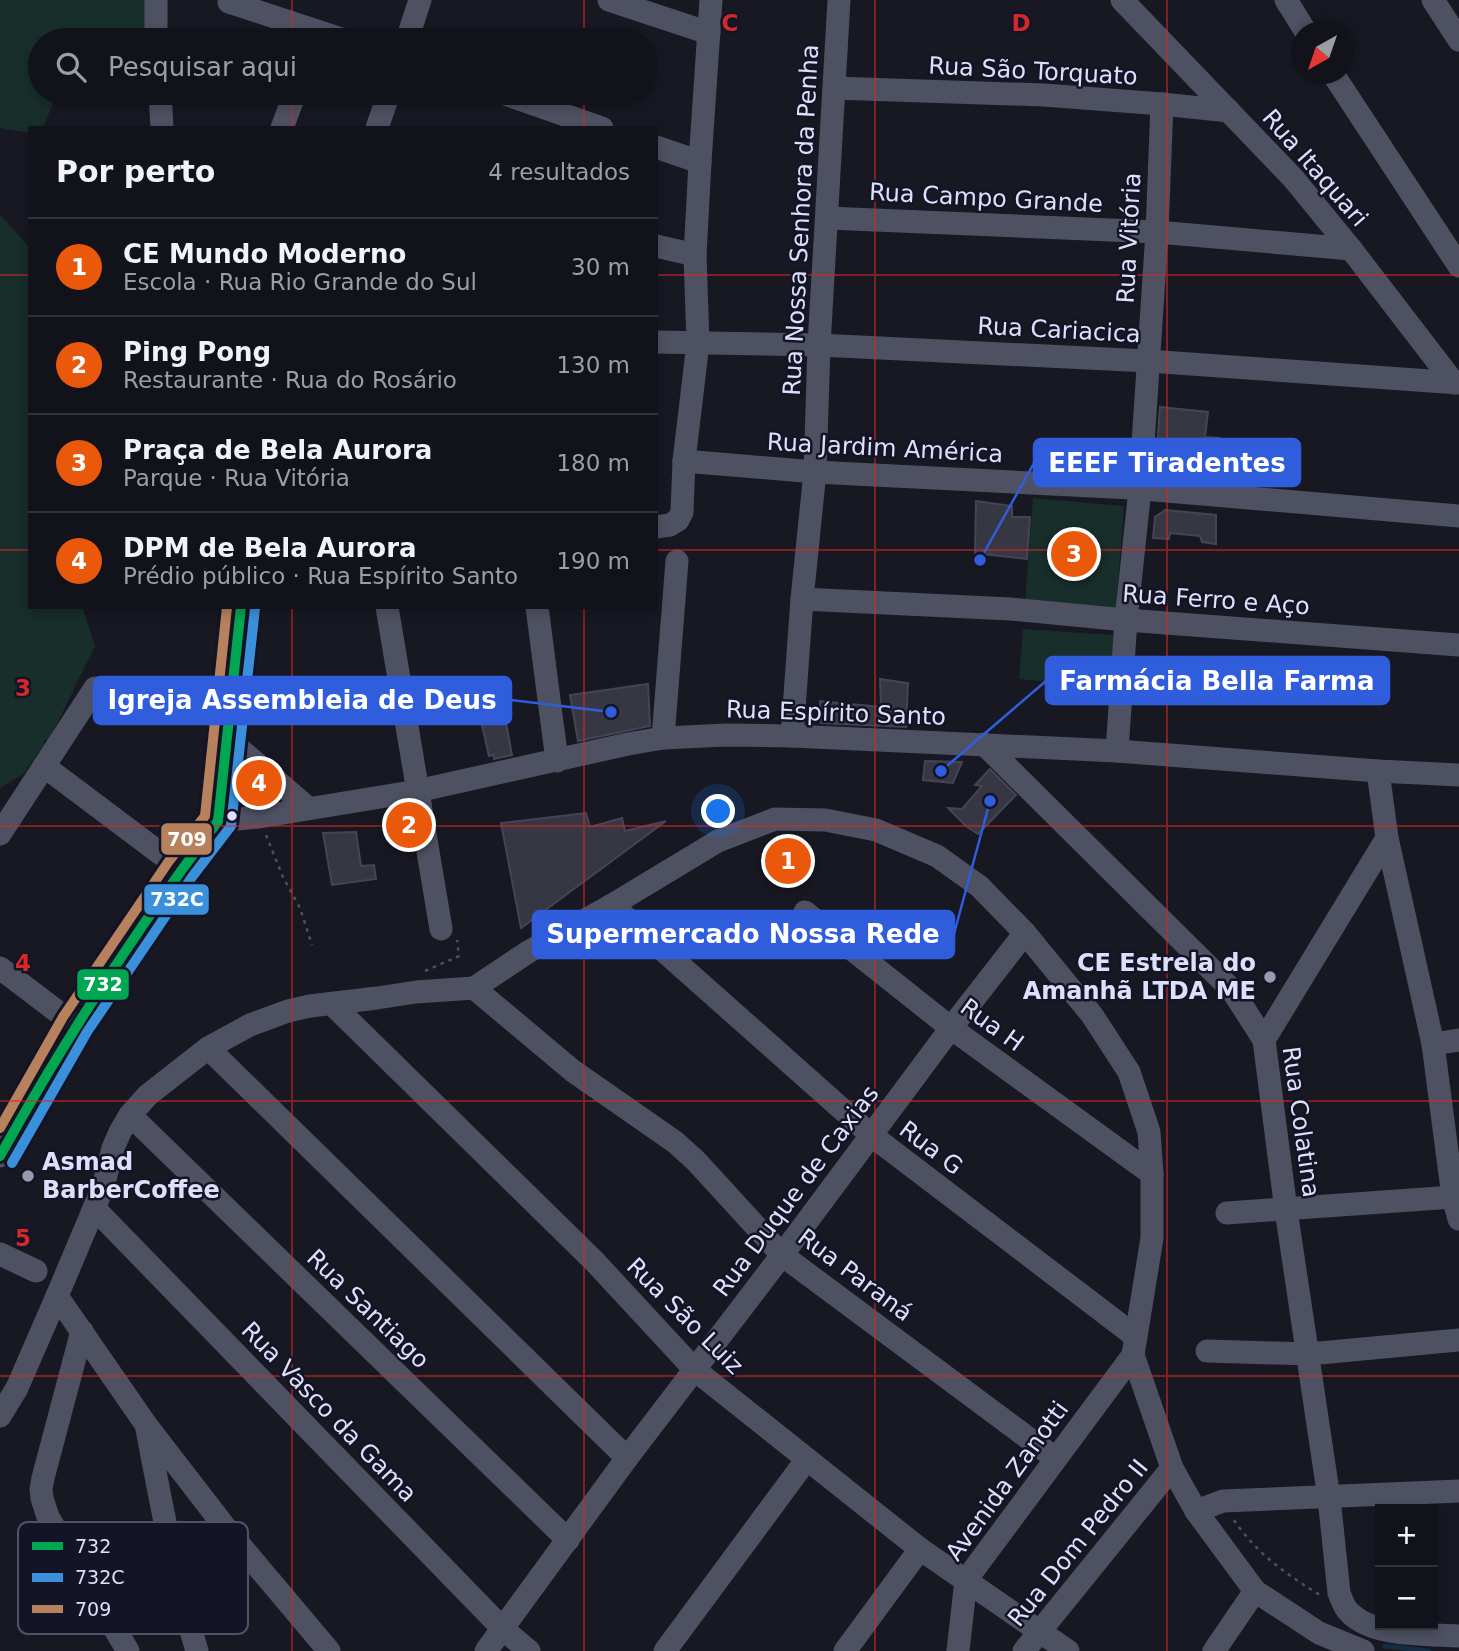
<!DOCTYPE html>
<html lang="pt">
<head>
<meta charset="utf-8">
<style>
  :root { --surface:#12121a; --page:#1f2027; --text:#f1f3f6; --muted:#9c9ea2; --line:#313239; --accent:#ea580c }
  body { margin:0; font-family:"DejaVu Sans",sans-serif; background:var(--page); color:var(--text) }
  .controls { position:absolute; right:21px; bottom:21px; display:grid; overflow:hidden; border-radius:0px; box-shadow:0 4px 10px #0003 }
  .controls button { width:63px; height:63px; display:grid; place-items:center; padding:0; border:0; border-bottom:2px solid var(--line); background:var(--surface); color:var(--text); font:35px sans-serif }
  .compass { position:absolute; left:1291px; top:21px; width:63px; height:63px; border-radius:50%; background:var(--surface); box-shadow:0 4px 10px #0003; rotate:220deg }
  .you { position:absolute; left:719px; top:812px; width:24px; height:24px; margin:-18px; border:5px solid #fff; border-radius:50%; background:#1a73e8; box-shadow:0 0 0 10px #1a73e833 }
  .badge { display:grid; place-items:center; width:46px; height:46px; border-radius:50%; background:var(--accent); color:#fff; font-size:23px; font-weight:700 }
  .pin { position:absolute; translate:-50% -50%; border:4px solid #fff; box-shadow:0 2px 7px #0006 }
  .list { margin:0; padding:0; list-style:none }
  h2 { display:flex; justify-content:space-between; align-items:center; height:91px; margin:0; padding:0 28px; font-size:30px }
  h2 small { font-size:23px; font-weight:400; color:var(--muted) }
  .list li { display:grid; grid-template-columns:46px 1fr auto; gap:21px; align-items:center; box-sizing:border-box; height:98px; padding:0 28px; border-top:2px solid var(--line) }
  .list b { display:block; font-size:26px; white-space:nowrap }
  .list p { margin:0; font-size:23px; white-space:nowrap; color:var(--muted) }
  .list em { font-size:23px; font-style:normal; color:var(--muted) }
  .icon { flex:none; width:38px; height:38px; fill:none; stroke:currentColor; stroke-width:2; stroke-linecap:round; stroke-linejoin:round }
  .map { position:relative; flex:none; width:1459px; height:1651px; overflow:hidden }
  .search { position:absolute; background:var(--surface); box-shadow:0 4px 10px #0003; left:28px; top:28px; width:630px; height:77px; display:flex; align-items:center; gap:18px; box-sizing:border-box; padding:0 24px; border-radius:38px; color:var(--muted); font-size:26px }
  .panel { position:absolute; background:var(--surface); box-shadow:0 4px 10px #0003; left:28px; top:126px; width:630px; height:483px; border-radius:0px }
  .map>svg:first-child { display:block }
  .green { fill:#172e2a }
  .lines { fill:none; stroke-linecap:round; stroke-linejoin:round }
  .stream { stroke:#142d42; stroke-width:5 }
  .building { fill:#373744; stroke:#454455; stroke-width:2 }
  .path { stroke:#47545b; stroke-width:2.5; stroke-dasharray:3.5 5; stroke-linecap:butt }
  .minor { stroke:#4e5162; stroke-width:23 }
  .bus-1-casing { stroke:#141427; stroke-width:16 }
  .bus-2-casing { stroke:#141427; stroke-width:16 }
  .bus-3-casing { stroke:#141427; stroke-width:16 }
  .bus-1 { stroke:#00a651; stroke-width:10 }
  .bus-2 { stroke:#3a90db; stroke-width:10 }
  .bus-3 { stroke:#b6815c; stroke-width:10 }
  .grid { fill:none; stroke:#d62828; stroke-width:2; stroke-opacity:0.55 }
  .bus-dot { fill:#dee0fb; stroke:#141427; stroke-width:2.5 }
  .poi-dot { fill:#999aaf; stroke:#141427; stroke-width:2.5 }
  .labels { text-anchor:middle; stroke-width:5; stroke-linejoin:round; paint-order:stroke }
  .street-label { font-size:24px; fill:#dee0fb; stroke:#141427 }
  .poi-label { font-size:24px; font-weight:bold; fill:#dee0fb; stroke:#141427; text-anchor:end }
  .key { fill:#141427; stroke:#515167; stroke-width:2 }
  .key-label { font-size:19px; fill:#dee0fb }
  .grid-label { font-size:23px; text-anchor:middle; font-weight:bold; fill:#d62828; stroke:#141427; stroke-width:5; stroke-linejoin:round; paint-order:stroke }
  .leader { fill:none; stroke:#305ddc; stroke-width:2.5 }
  .callout-dot { fill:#305ddc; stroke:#141427; stroke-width:2.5 }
  .callout { fill:#305ddc; stroke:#305ddc; stroke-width:2.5 }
  .callout-label { font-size:26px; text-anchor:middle; font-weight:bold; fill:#fff }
  .line-badge { stroke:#141427; stroke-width:2.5 }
  .badge-label { font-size:19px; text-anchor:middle; font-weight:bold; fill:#fff }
</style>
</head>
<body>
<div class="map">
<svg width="1459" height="1651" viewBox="0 0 1459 1651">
  <rect width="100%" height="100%" fill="#181823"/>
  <g class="green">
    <polygon points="0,0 147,0 146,40 40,40 40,93 57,93 43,128 30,128 30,133 0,128"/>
    <polygon points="0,215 30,248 30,607 82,607 95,646 49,740 44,740 44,745 23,774 0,788"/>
    <polygon points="1033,498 1124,506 1116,610 1025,603"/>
    <polygon points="1023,629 1113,635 1113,688 1019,679"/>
  </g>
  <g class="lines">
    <polyline class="stream" points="1385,1646 1429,1651"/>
  </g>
  <g class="building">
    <polygon points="1160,407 1208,412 1205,437 1219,438 1220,463 1213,464 1211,481 1155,476"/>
    <polygon points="976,501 1012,506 1012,517 1030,517 1027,559 975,553"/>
    <polygon points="1165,510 1216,515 1216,544 1202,542 1200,536 1170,533 1169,539 1153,538 1155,517"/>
    <polygon points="880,679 908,683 906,727 821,723 820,701 881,707"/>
    <polygon points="648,684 650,726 578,741 570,695"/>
    <polygon points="501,696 512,755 494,759 494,755 489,756 476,699"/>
    <polygon points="925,761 962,762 953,783 923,780"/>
    <polygon points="990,769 1016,795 978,834 966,826 948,808 962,809 982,786 975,785"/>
    <polygon points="406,807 413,844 402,846 397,809"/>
    <polygon points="586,813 590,827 622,818 625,831 666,821 521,928 501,823"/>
    <polygon points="356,832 361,866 374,865 376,879 332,885 323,833"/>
  </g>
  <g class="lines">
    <g class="path">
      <polyline points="266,835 283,877 300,908 312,945"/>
      <polyline points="425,971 459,956 457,940"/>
      <path d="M1234,1520C1256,1553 1287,1575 1320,1595"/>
    </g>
    <g class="minor">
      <polyline points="609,0 709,33"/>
      <polyline points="1122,0 1293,178 1351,249 1454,383"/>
      <polyline points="1286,0 1306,32"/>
      <polyline points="1433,0 1459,40"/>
      <polyline points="229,2 344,40"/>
      <polyline points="156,40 156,0"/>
      <polyline points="407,40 420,0"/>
      <polyline points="1333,74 1459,266"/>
      <polyline points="834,88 1044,95 1162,104 1229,111"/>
      <polyline points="160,93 162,128"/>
      <polyline points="502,93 602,128"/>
      <polyline points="282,128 295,93"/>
      <polyline points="377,128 389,93"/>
      <polyline points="656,147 700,162"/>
      <polyline points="827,218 1157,232 1351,249"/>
      <polyline points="656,246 695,255"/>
      <polyline points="656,342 819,345 1148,361 1459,383"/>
      <polyline points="684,461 815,472 1132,488 1459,516"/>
      <polyline points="656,527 670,525 678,520 682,512 684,461 698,343 695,255 700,162 711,0"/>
      <polyline points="802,599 1010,609 1126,620 1459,645"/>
      <polyline points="387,607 441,929"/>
      <polyline points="537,607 557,761"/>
      <polyline points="792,736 802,599 815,472 819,345 839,0"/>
      <polyline points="663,738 677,561"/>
      <polyline points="228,739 308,808"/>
      <path d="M984,744L1232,990L1264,1040L1286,1210L1329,1498L1339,1593C1342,1600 1344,1608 1350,1613C1374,1637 1427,1634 1459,1636"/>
      <polyline points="1117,751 1126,620 1140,489 1157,232 1162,104"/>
      <polyline points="44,766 181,869"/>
      <polyline points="1378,771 1387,838 1433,1044 1453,1197 1459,1219"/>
      <polyline points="218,821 259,817 417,791 628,744 663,738 726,735 792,736 1117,751 1378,771 1459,775"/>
      <polyline points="218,821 241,607"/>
      <polyline points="0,834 95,688"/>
      <polyline points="612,905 871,1135 1135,1336"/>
      <polyline points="805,912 951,1028 1152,1174"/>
      <polyline points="0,968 75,1025"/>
      <polyline points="474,988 573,1071 675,1142 696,1161 782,1255 1055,1458"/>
      <polyline points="332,1004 595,1262 695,1370 920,1549 1068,1651"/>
      <polyline points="1264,1040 1387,838"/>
      <polyline points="1433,1044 1459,1040"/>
      <polyline points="208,1048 627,1458"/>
      <polyline points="130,1115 568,1540"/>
      <path d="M0,1156C64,1039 137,926 218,821"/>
      <polyline points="94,1208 503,1629 529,1651"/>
      <polyline points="1227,1213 1453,1197"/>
      <polyline points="0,1254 36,1271"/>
      <polyline points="57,1296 147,1426 228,1531 329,1651"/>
      <polyline points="82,1331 43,1478 41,1489 42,1498 48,1517 128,1651"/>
      <polyline points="1207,1351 1309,1354 1459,1340"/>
      <polyline points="0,1416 17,1388 57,1296 103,1187 113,1148 120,1132 130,1115 148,1095 208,1048 250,1025 288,1011 310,1006 377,998 416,992 474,988 528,952 612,905 718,841 775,819 825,820 876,830 937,856 979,886 1025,933 1092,1015 1129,1072 1149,1132 1152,1174 1152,1238 1133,1355 1172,1468 1196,1511 1255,1591 1319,1633 1363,1651"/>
      <path d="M147,1429C161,1504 175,1578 197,1651"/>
      <polyline points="1196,1511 1223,1501 1459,1491"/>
      <polyline points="486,1651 627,1458 782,1255 951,1028 1025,933"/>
      <polyline points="665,1651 807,1459"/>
      <polyline points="845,1651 920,1549"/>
      <polyline points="958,1651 966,1580 1133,1355"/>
      <polyline points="1024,1651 1172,1468"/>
      <polyline points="1214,1651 1255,1591"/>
    </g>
    <defs>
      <g id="bus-1">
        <polyline points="218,821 241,607"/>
        <path d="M0,1156C65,1039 137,928 218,821"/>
      </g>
      <polyline id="bus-2" points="12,1163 87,1032 192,877 231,826 255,608"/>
      <polyline id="bus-3" points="0,1128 63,1017 169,861 205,816 227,607"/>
    </defs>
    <use href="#bus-1" class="bus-1-casing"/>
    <use href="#bus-2" class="bus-2-casing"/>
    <use href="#bus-3" class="bus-3-casing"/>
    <use href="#bus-1" class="bus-1"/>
    <use href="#bus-2" class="bus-2"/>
    <use href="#bus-3" class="bus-3"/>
  </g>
  <path class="grid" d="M292,0V40M584,0V40M875,0V1651M1167,0V1651M292,93V128M584,93V128M0,275H30M656,275H1459M0,550H30M656,550H1459M292,607V1651M584,607V1651M0,826H1459M0,1101H1459M0,1376H1459"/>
  <circle class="bus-dot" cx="232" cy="816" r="6"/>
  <g class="poi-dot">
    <circle cx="1270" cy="977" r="7"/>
    <circle cx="28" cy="1176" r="7"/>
  </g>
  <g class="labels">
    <g class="street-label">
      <text transform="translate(1033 71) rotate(3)" y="8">Rua São Torquato</text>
      <text transform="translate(1315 168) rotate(49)" y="8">Rua Itaquari</text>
      <text transform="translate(986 198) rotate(3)" y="8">Rua Campo Grande</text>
      <text transform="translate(801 220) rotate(-87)" y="8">Rua Nossa Senhora da Penha</text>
      <text transform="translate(1129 238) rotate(-87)" y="8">Rua Vitória</text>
      <text transform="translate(1059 330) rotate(3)" y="8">Rua Cariacica</text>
      <text transform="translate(885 448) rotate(3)" y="8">Rua Jardim América</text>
      <text transform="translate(1216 600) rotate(4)" y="8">Rua Ferro e Aço</text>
      <text transform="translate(836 713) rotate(2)" y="8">Rua Espírito Santo</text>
      <text transform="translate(992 1025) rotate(36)" y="8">Rua H</text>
      <text transform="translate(1301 1122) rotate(82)" y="8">Rua Colatina</text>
      <text transform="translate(931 1148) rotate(37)" y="8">Rua G</text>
      <text transform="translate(796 1191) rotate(-53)" y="8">Rua Duque de Caxias</text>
      <text transform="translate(855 1275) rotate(37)" y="8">Rua Paraná</text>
      <text transform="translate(368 1309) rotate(44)" y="8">Rua Santiago</text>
      <text transform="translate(685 1316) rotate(45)" y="8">Rua São Luiz</text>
      <text transform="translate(329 1412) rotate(46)" y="8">Rua Vasco da Gama</text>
      <text transform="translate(1007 1481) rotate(-54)" y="8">Avenida Zanotti</text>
      <text transform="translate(1078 1543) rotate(-51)" y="8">Rua Dom Pedro II</text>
    </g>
    <g class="poi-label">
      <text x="1256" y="971">CE Estrela do<tspan x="1256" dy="28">Amanhã LTDA ME</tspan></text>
      <text x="42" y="1170" text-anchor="start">Asmad<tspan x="42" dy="28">BarberCoffee</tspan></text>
    </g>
  </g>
  <rect x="18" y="1522" width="230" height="112" rx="10" class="key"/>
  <rect x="32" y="1542" width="31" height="8" fill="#00a651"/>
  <rect x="32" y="1573" width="31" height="9" fill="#3a90db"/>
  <rect x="32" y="1605" width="31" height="8" fill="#b6815c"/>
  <g class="key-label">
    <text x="75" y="1553">732</text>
    <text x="75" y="1584">732C</text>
    <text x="75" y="1616">709</text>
  </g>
  <g class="grid-label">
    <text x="730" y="31">C</text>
    <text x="1021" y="31">D</text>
    <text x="23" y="696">3</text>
    <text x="23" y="971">4</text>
    <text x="23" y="1246">5</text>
  </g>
  <path class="leader" d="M980 560L1034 463M941 771L1046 681M611 712L511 700M990 801L954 934"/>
  <g class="callout-dot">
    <circle cx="980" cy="560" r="7"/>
    <circle cx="941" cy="771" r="7"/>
    <circle cx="611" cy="712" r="7"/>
    <circle cx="990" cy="801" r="7"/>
  </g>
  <g class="callout">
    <rect x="1034" y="439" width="266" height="47" rx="7"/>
    <rect x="1046" y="657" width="343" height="47" rx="7"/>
    <rect x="94" y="677" width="417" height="47" rx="7"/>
    <rect x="533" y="911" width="421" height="47" rx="7"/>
  </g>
  <g class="callout-label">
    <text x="1167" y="472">EEEF Tiradentes</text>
    <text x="1217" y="690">Farmácia Bella Farma</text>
    <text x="302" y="709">Igreja Assembleia de Deus</text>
    <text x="743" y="943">Supermercado Nossa Rede</text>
  </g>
  <g class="line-badge">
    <rect x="160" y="822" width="53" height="34" rx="7" fill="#b6815c"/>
    <rect x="143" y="883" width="67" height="33" rx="7" fill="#3a90db"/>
    <rect x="76" y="968" width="54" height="33" rx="7" fill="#00a651"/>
  </g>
  <g class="badge-label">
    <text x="187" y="846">709</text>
    <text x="177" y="906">732C</text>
    <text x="103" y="991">732</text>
  </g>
</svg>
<div class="controls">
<button>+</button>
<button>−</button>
</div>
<svg class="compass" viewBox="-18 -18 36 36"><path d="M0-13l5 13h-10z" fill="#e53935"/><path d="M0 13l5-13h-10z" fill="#9c9ea2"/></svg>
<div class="you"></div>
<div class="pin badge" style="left:788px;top:861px">1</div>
<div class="pin badge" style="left:409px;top:825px">2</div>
<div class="pin badge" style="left:1074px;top:554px">3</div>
<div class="pin badge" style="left:259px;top:783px">4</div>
<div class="search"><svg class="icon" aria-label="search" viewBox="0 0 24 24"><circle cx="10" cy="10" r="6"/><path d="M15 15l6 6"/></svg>Pesquisar aqui</div>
<section class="panel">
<h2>Por perto<small>4 resultados</small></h2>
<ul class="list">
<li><span class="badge">1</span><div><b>CE Mundo Moderno</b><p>Escola · Rua Rio Grande do Sul</p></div><em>30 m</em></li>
<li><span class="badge">2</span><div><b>Ping Pong</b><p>Restaurante · Rua do Rosário</p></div><em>130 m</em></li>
<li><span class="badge">3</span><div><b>Praça de Bela Aurora</b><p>Parque · Rua Vitória</p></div><em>180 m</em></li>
<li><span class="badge">4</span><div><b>DPM de Bela Aurora</b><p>Prédio público · Rua Espírito Santo</p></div><em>190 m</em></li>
</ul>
</section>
</div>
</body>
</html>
